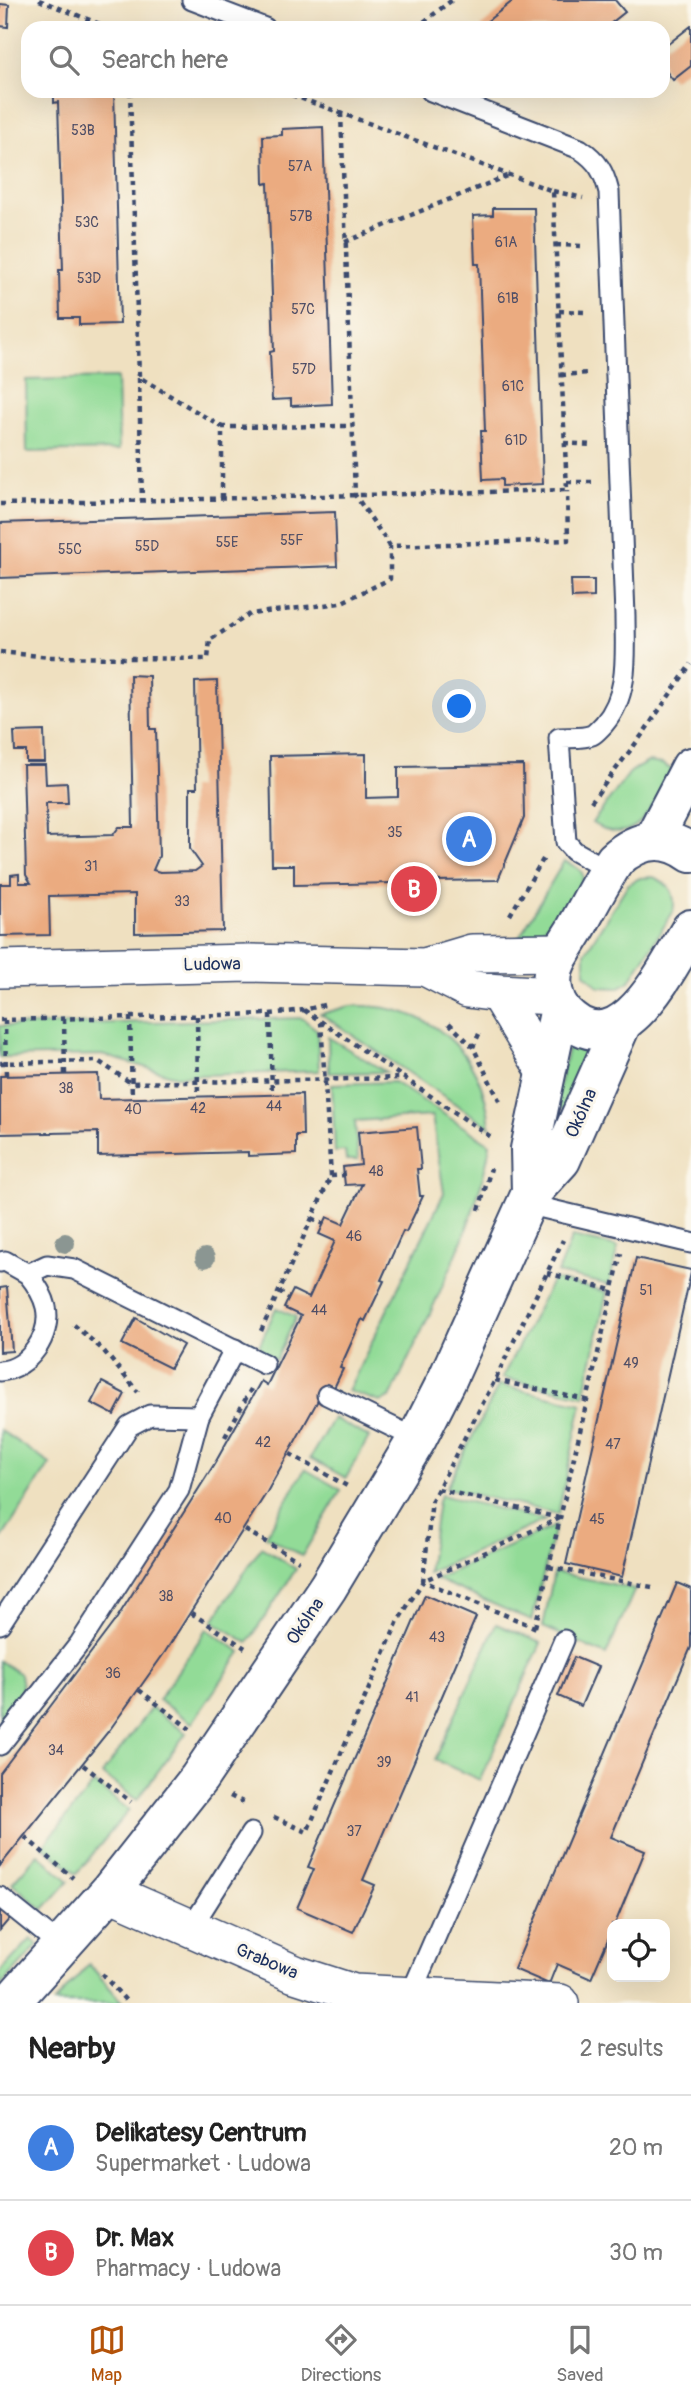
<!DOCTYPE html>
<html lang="en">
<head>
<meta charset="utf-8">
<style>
  :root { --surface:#fff; --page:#f6f6f6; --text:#222; --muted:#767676; --line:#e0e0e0; --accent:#b45309 }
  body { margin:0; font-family:Pangolin,sans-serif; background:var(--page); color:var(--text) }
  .controls { position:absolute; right:21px; bottom:21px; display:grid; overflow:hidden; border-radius:14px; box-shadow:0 7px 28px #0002 }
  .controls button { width:63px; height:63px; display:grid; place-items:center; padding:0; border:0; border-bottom:2px solid var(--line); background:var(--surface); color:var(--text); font:35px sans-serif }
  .you { position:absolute; left:460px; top:707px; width:24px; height:24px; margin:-18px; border:5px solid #fff; border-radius:50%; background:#1a73e8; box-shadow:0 0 0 10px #1a73e833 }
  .badge { display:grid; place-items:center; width:46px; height:46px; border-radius:50%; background:var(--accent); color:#fff; font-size:23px; font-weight:700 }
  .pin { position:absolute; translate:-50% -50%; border:4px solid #fff; box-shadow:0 2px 7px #0006 }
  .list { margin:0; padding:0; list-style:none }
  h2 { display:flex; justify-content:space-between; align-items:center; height:91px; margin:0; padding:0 28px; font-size:30px }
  h2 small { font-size:23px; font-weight:400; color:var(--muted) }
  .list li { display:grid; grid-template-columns:46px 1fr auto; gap:21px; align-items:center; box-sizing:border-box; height:105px; padding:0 28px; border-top:2px solid var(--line) }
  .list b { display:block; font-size:26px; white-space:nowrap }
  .list p { margin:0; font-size:23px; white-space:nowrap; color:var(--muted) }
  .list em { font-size:23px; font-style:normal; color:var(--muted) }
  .icon { flex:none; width:38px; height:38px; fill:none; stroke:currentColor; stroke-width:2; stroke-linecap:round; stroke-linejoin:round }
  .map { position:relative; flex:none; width:691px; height:2003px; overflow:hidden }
  .search { position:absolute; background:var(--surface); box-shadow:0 7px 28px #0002; left:21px; right:21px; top:21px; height:77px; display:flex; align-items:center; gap:18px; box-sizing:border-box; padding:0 24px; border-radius:21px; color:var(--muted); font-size:26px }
  .sheet { height:301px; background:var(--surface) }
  nav { display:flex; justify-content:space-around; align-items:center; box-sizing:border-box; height:98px; border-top:2px solid var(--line); background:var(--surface); font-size:19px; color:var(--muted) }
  nav a { display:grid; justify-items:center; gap:4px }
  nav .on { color:var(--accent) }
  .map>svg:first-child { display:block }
  .green { fill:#92db97; stroke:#56857a; stroke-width:2 }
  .building { fill:#ebab80 }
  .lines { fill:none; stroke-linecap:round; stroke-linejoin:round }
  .lane-casing { stroke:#3b4a6d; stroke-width:23 }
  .street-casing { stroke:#3b4a6d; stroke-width:40 }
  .secondary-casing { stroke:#3b4a6d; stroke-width:42 }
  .path { stroke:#3b4a6d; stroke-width:4.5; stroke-dasharray:5 5; stroke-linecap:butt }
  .lane { stroke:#fff; stroke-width:19 }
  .street { stroke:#fff; stroke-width:37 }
  .secondary { stroke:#fff; stroke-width:38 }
  .tree { fill:#8b9692 }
  .labels { text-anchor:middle; stroke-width:6; stroke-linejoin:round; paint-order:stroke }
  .number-label { font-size:14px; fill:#4f4e66 }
  .street-label { font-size:18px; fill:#1b2f5e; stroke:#fbf7ec }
</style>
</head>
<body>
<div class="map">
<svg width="691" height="2003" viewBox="0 0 691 2003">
  <rect width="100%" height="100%" fill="#fbf7ec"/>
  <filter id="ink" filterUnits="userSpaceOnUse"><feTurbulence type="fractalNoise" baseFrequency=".0143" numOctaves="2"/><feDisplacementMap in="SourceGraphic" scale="14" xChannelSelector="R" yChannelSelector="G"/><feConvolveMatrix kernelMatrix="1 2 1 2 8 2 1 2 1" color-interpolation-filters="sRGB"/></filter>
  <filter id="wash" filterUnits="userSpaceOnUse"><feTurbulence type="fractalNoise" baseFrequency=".00686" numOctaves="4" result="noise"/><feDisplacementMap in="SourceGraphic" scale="28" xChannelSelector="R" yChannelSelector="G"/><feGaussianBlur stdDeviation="1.57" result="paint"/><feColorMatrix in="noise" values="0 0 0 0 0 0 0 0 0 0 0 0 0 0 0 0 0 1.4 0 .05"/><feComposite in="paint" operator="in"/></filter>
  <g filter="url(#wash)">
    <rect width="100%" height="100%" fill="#efe0c0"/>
    <g class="green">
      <polygon points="117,378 119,450 27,452 26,380"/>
      <path d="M648,762L662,764L673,770C653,803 638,852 592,823L631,771Z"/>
      <path d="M564,861C570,864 579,867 582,873C589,886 551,924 540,930C533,934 526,936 519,938Z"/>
      <path d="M653,877C670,883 677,894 673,912L629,982L618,988L599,987L585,973V953L628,884L640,878Z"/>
      <path d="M350,1006C428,1003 483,1049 490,1127L321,1014Z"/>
      <polygon points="302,1018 317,1030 319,1071 176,1076 102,1055 0,1057 0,1026"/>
      <polygon points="328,1037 386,1072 329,1073"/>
      <polygon points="570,1040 592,1047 567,1110 554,1106"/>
      <path d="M394,1082L490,1144C476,1229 426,1319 390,1398L380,1402L348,1391L444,1193L432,1116L355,1121L358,1160H346L345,1151L335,1152L332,1084Z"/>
      <polygon points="572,1237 618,1247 609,1285 557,1273"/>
      <polygon points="553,1279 607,1292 584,1396 502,1378"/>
      <polygon points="276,1308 296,1317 276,1360 265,1355 259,1346"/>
      <polygon points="499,1385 582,1404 558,1514 446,1488"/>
      <polygon points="333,1418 369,1437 346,1478 310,1458"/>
      <polygon points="0,1430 50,1464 0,1541"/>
      <polygon points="305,1469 341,1490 302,1556 266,1536"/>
      <polygon points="441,1495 545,1520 428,1573 438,1501"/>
      <polygon points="555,1526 532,1621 435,1579"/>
      <polygon points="261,1547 296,1569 248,1643 213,1621"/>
      <polygon points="554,1572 635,1589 606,1655 543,1627"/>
      <polygon points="496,1624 541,1643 480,1780 435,1760"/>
      <polygon points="207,1629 241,1652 192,1723 158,1700"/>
      <polygon points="0,1661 20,1674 23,1693 0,1719"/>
      <polygon points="151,1708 186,1733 137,1800 102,1774"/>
      <polygon points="94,1783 129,1810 77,1873 43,1846"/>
      <polygon points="38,1854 69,1881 43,1910 12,1883"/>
      <polygon points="31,1939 38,1945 0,1987 0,1972"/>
      <polygon points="89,1964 123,2003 54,2003"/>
    </g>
    <g id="blocks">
      <g class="building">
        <polygon points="514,0 615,0 625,12 605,28 483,28 481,26"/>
        <polygon points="0,4 9,5 8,27 0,26"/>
        <polygon points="691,26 691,66 673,80 663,67 663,48"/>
        <polygon points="54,91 114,91 120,324 79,325 79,318 60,318 59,270 63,270 58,102 54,103"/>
        <polygon points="323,127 332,404 291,406 291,399 272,400 270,352 274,351 268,183 264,184 263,136 282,135 282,129"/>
        <polygon points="493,208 534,208 543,484 502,486 502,479 483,480 481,431 485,431 479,264 475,264 473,216 493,215"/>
        <polygon points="335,512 337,566 0,578 0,523"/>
        <polygon points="571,580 594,580 594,597 572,598"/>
        <polygon points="130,675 149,676 150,729 156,729 159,856 153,870 160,872 195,871 202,866 190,849 190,788 197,788 195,682 217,681 223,931 135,933 135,894 49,896 50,935 0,936 0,884 11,884 11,875 19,874 19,883 31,883 26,875 23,765 45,765 46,784 67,783 68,803 46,803 47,837 113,835 119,827 133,827"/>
        <polygon points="44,731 45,762 26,762 26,751 15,751 14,732"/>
        <polygon points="366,754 366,798 398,797 398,767 523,765 524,818 498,880 433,881 434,902 395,903 394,883 294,885 294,865 272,865 270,756"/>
        <polygon points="98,1074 99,1099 302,1094 303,1135 296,1135 296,1154 248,1156 248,1152 98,1156 98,1132 0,1134 0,1076"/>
        <polygon points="417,1127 421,1169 417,1169 420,1196 423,1196 406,1232 403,1231 381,1280 384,1281 365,1321 362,1319 340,1368 343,1369 334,1388 327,1384 267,1492 165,1652 111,1728 0,1866 0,1773 117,1618 215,1463 261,1381 267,1385 301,1316 284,1308 293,1290 309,1298 335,1241 319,1234 327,1217 343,1224 362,1184 345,1185 343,1167 361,1165 358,1132"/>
        <polygon points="636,1258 691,1270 691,1273 622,1577 566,1564"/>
        <polygon points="7,1287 12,1351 0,1352 0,1288"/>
        <polygon points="136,1318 183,1345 170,1368 122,1344"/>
        <polygon points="102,1382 125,1394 114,1415 91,1403"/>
        <polygon points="677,1583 691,1589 691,1647 611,1837 645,1851 615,1924 612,1924 612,1930 591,1979 557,1964 549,1984 514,1969"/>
        <polygon points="425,1595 476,1617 363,1880 375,1885 353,1932 297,1908 314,1869 308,1867"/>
        <polygon points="574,1657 598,1667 581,1706 558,1696"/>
        <polygon points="0,1908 11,1917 0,1930"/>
      </g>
    </g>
  </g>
  <g filter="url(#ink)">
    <use href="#blocks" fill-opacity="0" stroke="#3b4a6d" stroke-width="2"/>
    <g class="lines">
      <defs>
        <g id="lane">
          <polyline points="192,0 265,28"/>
          <path d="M431,91L580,149C598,161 604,172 609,192L625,616C625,653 630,694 604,724C600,728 596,733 592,735C583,739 569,737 559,738L566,842L574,851L608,870"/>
          <polyline points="526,1204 691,1243"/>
          <polyline points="0,1262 5,1261 28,1274 47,1265 74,1269 264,1364"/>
          <path d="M0,1371C29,1369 52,1335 46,1307C43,1294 36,1284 28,1274"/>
          <polyline points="327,1395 417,1439"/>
          <polyline points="0,1624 129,1426 150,1415 199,1416"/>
          <polyline points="0,1745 80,1643 179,1490 199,1416 235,1349"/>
          <polyline points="0,1897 61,1946"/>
          <polyline points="191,1928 251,1833"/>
          <polyline points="410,1996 564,1640"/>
        </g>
        <g id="street">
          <polyline points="425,967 468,989 498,993 555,996"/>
          <polyline points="0,969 249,963 425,967 472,953 562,952"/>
          <polyline points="498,993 546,1072"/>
          <polyline points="109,1892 295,1974 354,1993 560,2003"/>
        </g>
        <g id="secondary">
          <polyline points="653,840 691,767"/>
          <path d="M691,853C665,834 637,839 615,860C600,883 588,907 575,930C568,942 558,955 554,968C550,983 553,1001 564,1013C619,1071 667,968 691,929"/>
          <polyline points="531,1193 530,1149 560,1008"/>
          <polyline points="10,2003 109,1892 199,1778 328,1587 417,1439 446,1382 531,1193 561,1160 621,1025"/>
        </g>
      </defs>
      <use href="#lane" class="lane-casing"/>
      <use href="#street" class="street-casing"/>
      <use href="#secondary" class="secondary-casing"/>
      <g class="path">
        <polyline points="39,0 110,28"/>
        <polyline points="416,28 452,0"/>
        <polyline points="130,91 139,377 222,427"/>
        <polyline points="341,113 355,495 390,546 568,540 567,490"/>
        <polyline points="553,191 583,198"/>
        <polyline points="345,242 509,175"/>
        <polyline points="556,245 583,246"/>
        <polyline points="559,311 586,312"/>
        <polyline points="561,375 589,373"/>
        <polyline points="139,378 142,501"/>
        <polyline points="564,443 592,445"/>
        <polyline points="567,482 594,482"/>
        <polyline points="222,498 222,427 352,426"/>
        <polyline points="0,504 567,490 553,191 281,91"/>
        <polyline points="0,652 50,657 208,659 210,640 250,614 340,603 390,579 390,546"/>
        <polyline points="591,802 642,735 691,664"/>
        <polyline points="510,915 545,856"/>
        <polyline points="304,1010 494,1139"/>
        <polyline points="270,1014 272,1095"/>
        <polyline points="197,1016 198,1096"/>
        <polyline points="130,1017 132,1098"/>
        <polyline points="64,1019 65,1075"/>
        <polyline points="0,1020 270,1014 304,1010 328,1004"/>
        <polyline points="5,1020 6,1076"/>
        <polyline points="449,1023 473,1047"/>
        <polyline points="479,1034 473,1047 500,1102"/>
        <polyline points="0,1063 98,1061 131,1083 405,1078"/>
        <polyline points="331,1176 345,1175"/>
        <polyline points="479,1210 491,1168"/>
        <polyline points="312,1218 324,1224"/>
        <polyline points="547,1273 612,1290"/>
        <polyline points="279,1291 289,1298"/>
        <polyline points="74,1325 103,1350 138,1392"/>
        <polyline points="261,1331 331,1176 321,1022"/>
        <polyline points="495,1380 586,1400"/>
        <polyline points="225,1437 251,1389"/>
        <polyline points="290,1454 347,1486"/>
        <polyline points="438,1489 559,1518"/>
        <polyline points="560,1518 423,1581 432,1500 495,1380 563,1240"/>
        <polyline points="245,1530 299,1561"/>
        <polyline points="549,1567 657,1588"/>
        <polyline points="191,1613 245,1648"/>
        <polyline points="535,1627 621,1253"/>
        <polyline points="139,1690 190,1729"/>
        <polyline points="83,1765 131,1802"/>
        <polyline points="230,1796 247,1804"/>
        <polyline points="274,1817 307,1832 398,1621 423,1581 539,1629"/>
        <polyline points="25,1837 73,1878"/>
        <polyline points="102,1974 128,2003"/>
      </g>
      <use href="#lane" class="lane"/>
      <use href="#street" class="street"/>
      <use href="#secondary" class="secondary"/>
    </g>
    <g class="tree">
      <circle cx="65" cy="1243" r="10"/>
      <circle cx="205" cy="1258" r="10"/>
    </g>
  </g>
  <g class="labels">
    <g class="number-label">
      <text x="83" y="135">53B</text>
      <text x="300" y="171">57A</text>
      <text x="301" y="221">57B</text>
      <text x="87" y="227">53C</text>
      <text x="506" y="247">61A</text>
      <text x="89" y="283">53D</text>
      <text x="508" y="303">61B</text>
      <text x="303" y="314">57C</text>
      <text x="304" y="374">57D</text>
      <text x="513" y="391">61C</text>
      <text x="516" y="445">61D</text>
      <text x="292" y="545">55F</text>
      <text x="227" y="547">55E</text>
      <text x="147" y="551">55D</text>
      <text x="70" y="554">55C</text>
      <text x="395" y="837">35</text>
      <text x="91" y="871">31</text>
      <text x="182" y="906">33</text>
      <text x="66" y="1093">38</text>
      <text x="274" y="1111">44</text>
      <text x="198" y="1113">42</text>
      <text x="133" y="1114">40</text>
      <text x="376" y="1176">48</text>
      <text x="354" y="1241">46</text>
      <text x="646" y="1295">51</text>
      <text x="319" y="1315">44</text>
      <text x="631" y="1368">49</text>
      <text x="263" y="1447">42</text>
      <text x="613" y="1449">47</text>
      <text x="223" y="1523">40</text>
      <text x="597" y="1524">45</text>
      <text x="166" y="1601">38</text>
      <text x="437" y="1642">43</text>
      <text x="113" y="1678">36</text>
      <text x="412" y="1702">41</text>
      <text x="56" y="1755">34</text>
      <text x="384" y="1767">39</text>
      <text x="354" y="1836">37</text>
    </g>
    <g class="street-label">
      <text transform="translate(212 964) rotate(-1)" y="6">Ludowa</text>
      <text transform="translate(581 1113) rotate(-66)" y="6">Okólna</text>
      <text transform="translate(305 1621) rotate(-56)" y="6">Okólna</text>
      <text transform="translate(267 1961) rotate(23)" y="6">Grabowa</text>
    </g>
  </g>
</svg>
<div class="controls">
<button><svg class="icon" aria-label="locate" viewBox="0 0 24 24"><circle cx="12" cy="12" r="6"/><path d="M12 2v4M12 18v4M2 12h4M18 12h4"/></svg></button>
</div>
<div class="you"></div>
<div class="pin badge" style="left:469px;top:839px;background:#3f7fe0">A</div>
<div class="pin badge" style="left:414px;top:889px;background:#e0444e">B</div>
<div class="search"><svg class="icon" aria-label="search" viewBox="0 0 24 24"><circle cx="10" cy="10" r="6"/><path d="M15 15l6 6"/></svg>Search here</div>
</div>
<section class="sheet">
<h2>Nearby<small>2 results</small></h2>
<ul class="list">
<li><span class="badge" style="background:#3f7fe0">A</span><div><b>Delikatesy Centrum</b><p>Supermarket · Ludowa</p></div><em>20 m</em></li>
<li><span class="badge" style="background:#e0444e">B</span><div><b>Dr. Max</b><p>Pharmacy · Ludowa</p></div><em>30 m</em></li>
</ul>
</section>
<nav>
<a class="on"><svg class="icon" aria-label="map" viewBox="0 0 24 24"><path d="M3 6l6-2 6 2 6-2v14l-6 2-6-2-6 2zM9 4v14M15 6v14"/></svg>Map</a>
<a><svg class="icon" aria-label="directions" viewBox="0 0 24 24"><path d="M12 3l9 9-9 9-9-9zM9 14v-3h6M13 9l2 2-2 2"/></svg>Directions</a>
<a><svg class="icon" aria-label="saved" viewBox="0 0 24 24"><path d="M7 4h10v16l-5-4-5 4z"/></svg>Saved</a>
</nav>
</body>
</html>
